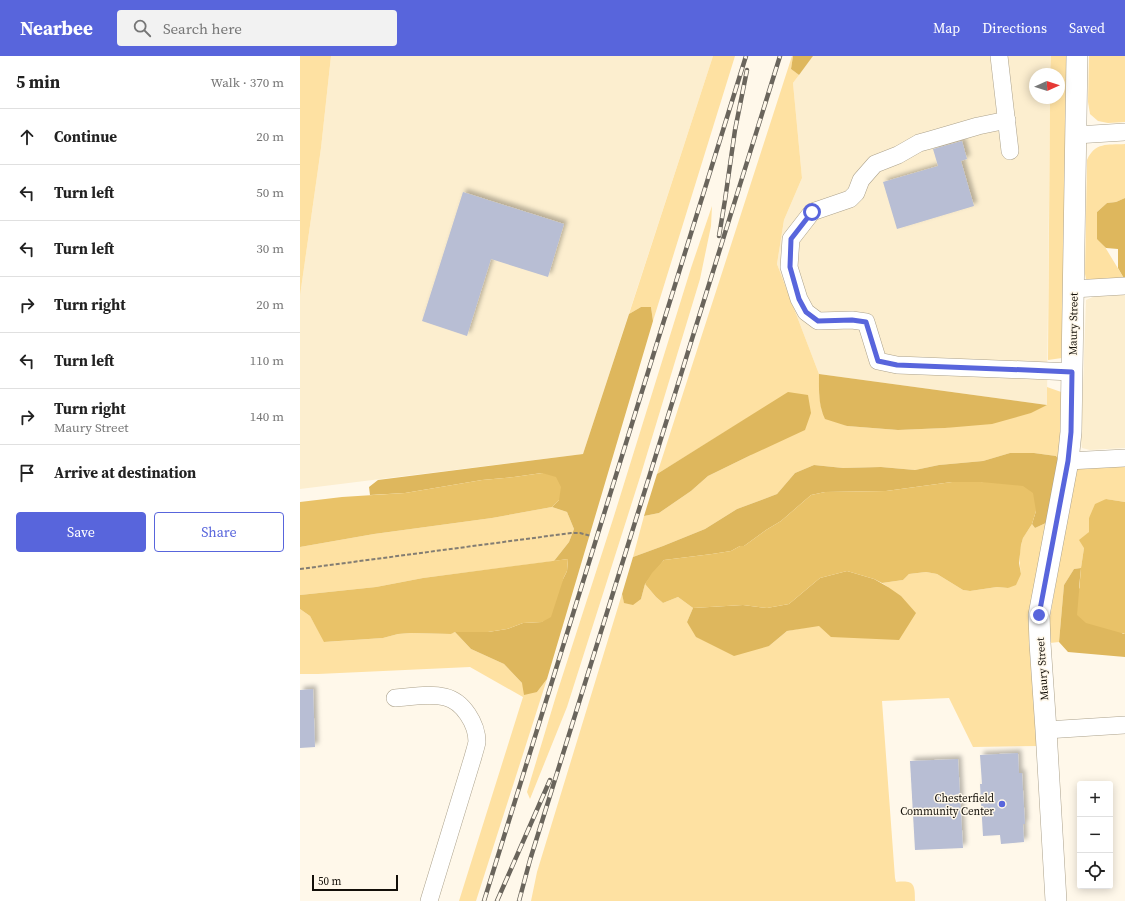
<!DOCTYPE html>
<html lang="en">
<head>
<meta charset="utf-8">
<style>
  :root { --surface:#fff; --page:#f2f2f2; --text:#222; --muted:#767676; --line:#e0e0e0; --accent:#5865dc }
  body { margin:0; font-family:"Source Serif 4",serif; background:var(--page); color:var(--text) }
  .controls { position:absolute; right:12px; bottom:12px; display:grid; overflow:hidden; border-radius:4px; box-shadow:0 2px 10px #0003 }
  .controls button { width:36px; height:36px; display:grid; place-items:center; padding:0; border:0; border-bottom:1px solid var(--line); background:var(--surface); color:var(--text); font:20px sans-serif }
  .compass { position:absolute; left:729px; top:12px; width:36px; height:36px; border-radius:50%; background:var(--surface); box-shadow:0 2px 10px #0003; rotate:87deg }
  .scale { position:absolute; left:12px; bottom:10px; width:86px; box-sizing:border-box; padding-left:4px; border:2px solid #130f08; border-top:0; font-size:11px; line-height:14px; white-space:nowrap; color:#130f08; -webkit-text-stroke:3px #fff8ea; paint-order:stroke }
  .stop { position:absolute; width:12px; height:12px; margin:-9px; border:3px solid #5865dc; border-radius:50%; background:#fff }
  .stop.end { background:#5865dc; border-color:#fff; box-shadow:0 1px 4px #0008 }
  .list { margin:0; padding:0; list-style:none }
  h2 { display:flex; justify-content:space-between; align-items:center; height:52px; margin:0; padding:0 16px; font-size:17px }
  h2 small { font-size:13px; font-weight:400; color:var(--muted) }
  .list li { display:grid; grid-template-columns:26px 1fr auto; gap:12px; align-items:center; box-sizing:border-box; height:56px; padding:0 16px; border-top:1px solid var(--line) }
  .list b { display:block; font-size:15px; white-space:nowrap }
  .list p { margin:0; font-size:13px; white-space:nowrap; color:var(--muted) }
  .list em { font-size:13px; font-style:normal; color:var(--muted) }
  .actions { display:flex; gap:8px; padding:12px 16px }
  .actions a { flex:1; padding:9px 0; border:1px solid var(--accent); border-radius:4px; text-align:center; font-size:14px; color:var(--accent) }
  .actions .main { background:var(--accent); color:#fff }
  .icon { flex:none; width:22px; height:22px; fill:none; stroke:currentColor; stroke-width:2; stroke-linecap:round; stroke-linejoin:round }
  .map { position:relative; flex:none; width:825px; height:845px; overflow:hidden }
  header { display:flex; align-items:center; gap:24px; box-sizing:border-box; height:56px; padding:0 20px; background:var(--accent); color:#fff }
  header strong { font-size:19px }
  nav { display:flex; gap:22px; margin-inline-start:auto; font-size:14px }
  .search { width:280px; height:36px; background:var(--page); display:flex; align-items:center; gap:10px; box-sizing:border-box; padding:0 14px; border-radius:4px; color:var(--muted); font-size:15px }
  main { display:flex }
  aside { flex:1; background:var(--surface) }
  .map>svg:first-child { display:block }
  .built { fill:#fceecf }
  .green { fill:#fee1a2 }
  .forest { fill:#deb75d }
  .water { fill:#e9c268 }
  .building { fill:#b8bed4; filter:url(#shadow) }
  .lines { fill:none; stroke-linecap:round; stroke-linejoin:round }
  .minor-casing { stroke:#aca28c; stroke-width:18 }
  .major-casing { stroke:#aca28c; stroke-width:22 }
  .path { stroke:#837d73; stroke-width:2; stroke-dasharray:4 2; stroke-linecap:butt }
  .minor { stroke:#fff; stroke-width:17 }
  .major { stroke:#fff; stroke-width:21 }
  .rail-casing { stroke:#6a655c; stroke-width:4.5 }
  .rail { stroke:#fff8ea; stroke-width:3; stroke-dasharray:9; stroke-linecap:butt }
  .route { stroke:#5865dc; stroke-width:5 }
  .poi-dot { fill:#5865dc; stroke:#fff8ea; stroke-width:1.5 }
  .labels { text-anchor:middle; stroke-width:3; stroke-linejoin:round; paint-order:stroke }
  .street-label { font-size:11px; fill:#130f08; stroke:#fff8ea }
  .poi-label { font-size:11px; fill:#130f08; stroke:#fff8ea; text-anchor:end }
</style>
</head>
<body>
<header>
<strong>Nearbee</strong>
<div class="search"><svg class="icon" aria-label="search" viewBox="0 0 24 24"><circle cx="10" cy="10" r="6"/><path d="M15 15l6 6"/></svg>Search here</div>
<nav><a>Map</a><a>Directions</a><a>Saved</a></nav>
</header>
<main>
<aside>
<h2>5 min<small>Walk · 370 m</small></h2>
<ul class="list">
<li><svg class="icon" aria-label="ahead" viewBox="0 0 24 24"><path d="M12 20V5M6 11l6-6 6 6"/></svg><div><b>Continue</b></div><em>20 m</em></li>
<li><svg class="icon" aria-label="left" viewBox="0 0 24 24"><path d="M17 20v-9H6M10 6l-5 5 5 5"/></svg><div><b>Turn left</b></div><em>50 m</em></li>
<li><svg class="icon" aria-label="left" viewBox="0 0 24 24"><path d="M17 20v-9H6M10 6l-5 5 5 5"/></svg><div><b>Turn left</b></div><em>30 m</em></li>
<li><svg class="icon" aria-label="right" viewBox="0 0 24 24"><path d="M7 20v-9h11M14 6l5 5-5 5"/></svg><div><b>Turn right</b></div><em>20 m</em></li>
<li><svg class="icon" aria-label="left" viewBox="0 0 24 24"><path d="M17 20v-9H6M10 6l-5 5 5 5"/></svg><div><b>Turn left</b></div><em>110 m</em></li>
<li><svg class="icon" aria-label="right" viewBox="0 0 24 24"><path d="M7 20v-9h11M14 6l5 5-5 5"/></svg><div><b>Turn right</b><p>Maury Street</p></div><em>140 m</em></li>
<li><svg class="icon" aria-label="arrive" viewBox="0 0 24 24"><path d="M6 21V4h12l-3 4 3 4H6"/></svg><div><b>Arrive at destination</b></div></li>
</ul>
<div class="actions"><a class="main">Save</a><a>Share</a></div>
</aside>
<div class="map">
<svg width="825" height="845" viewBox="0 0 825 845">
  <defs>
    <filter id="shadow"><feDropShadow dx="3.5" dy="-3.5" stdDeviation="2" flood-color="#0004"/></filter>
  </defs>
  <rect width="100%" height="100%" fill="#fff8ea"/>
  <g class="built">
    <polygon points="31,0 413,0 283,398 0,433 0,240 21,92"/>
    <polygon points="513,0 751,0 750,18 735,18 735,42 750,42 747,349 519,318 477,208 484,164 502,122 493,27"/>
    <polygon points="825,237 825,392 790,394 782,392 781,386 786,244 795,240"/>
  </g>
  <g class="green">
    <polygon points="0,0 31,0 21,92 0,240"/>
    <polygon points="413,0 435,0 353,265 351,251 341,251 329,258"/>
    <polygon points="492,0 493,0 491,13 499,19 493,27 502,122 484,164 477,208 519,318 519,339 522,356 547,370 598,374 645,372 747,349 747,331 764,337 759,404 756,400 734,397 710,397 683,405 639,409 615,414 581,411 543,412 514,409 495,417 477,438 437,453 405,473 363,490 333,501 344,460 359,457 391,435 408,420 451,399 488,337 357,418"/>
    <polygon points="751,0 769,0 762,302 748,304 750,42 759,42 759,18 750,18"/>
    <polygon points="789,0 825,0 825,66 808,67 798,65 790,58 788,46"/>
    <path d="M825,88V142L816,146L807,147L797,156V182L805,191L825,224L793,227L786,223L785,218L787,104C795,86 807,89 825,88Z"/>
    <polygon points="412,150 411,170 400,223 341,418 267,651 230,743 227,736 256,640 314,460 391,212"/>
    <polygon points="825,410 825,446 806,443 789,462 789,476 784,492 781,512 774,513 764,529 759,586 750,587 750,561 775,417 778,413"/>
    <polygon points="252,451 267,456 274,473 269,486 254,505 123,522 76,531 0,539 0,491 74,478 192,462"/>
    <path d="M748,466L738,690L673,691L649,642L582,645L595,822L596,826C614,824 615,828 615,845H231L237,816L322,538L324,546L341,543L345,528L356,541L363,547L378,541L393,552L387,566L469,590L487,575L519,569L588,531L582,527L603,524L609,518L626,516L637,518L663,534L670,535L697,531L708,532L721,518C719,507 719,493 723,482C725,478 729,473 732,468L735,472Z"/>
    <polygon points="0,553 10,560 25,586 83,582 98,578 111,577 150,578 155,576 171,593 204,608 222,627 237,636 247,623 176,845 159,845 223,641 170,611 18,618 0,618"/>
  </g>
  <g class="forest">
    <polygon points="493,0 513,0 499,19 491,13"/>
    <polygon points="825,142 825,224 818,212 818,193 806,192 797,183 797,156 807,147 816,146"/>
    <polygon points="341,251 351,251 353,265 247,623 237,636 224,639 222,627 204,608 171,593 155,576 188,576 207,573 223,567 242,566 267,515 268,503 254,505 269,486 274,473 267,456 252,451 259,444 242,417 214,421 182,424 105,437 70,439 69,431 78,424 283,398 329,258"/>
    <path d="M519,318L747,349L731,357L692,368L645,372L598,374L547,370L525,363C518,349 519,333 519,318Z"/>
    <polygon points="488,336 508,339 511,357 505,374 451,399 408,420 391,435 359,457 344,460 357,418"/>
    <polygon points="710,397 734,397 756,400 759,404 748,466 735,472 732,468 736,455 681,426 652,426 586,435 525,436 511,439 481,465 466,474 444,490 440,490 431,495 412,498 364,504 345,528 341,543 333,549 324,547 322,538 333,501 363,490 405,473 437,453 477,438 495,417 514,409 543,412 581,411 615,414 639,409 683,405"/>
    <polygon points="781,512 779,532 823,578 825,578 825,601 768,596 759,586 764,529 774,513"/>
    <polygon points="547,515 574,523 588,531 601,540 616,557 599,584 531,581 519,570 487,575 469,590 434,600 396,581 387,566 393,552 443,549 467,552 489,548 520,522"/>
  </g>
  <g class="water">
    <polygon points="242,417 256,421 261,431 259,444 252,451 192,462 74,478 0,491 0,446 42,441 105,437 182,424 214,421"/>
    <polygon points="652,426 681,426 723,430 733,437 736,455 732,468 723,482 721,489 719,507 721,518 716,529 708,532 697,531 670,535 663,534 637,518 626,516 609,518 603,524 582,527 574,523 547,515 520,522 489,548 467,552 443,549 393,552 378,541 363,547 356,541 345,528 352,517 364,504 412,498 431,495 440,490 444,490 466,474 481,465 511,439 525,436 586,435"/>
    <polygon points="806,443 825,446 825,578 786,567 777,559 781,512 784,492 779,484 789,476 789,462 795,448"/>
    <polygon points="268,503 267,515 264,521 251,561 242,566 223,567 207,573 188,576 155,576 151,578 111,577 98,578 83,582 24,586 10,560 0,553 0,539 76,531 123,522"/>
  </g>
  <g class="building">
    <polygon points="662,85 667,103 661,105 674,150 597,173 583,126 638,110 633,93"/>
    <polygon points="163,136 264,168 248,221 191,203 167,280 122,265"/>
    <polygon points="13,633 15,691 0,692 0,634"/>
    <polygon points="718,697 719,717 722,717 725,768 723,768 724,786 701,788 700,779 683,780 680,728 682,728 680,699"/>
    <polygon points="658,703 663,792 615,794 610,705"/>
  </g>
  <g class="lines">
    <defs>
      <g id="minor">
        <polyline points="699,0 710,95"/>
        <polyline points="707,64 678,70 630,84 619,87 598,99 575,108 561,124 556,137 550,143 512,156 491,183 489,211 499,243 506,256 518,265 552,264 566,266 578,305 597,309 727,314 772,316"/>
        <polyline points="776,79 825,76"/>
        <polyline points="773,233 825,230"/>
        <polyline points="768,405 825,402"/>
        <path d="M95,642C111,641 129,637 145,641C163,645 177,668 177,686C176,691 174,697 173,701L129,845"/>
        <polyline points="746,674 825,669"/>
      </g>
      <polyline id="major" points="756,845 746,674 740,587 739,559 768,405 771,376 777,0"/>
    </defs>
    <use href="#minor" class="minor-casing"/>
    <use href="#major" class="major-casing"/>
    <polyline class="path" points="0,513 271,477 280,477 291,480"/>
    <use href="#minor" class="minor"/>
    <use href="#major" class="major"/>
    <defs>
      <g id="rail">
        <polyline points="419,180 425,144 435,74 447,14"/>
        <polyline points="184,845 446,0"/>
        <polyline points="197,845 250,724"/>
        <polyline points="219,845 230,804 480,0"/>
      </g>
    </defs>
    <use href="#rail" class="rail-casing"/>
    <use href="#rail" class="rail"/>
  </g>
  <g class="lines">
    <polyline class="route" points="512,156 491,183 490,211 499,243 506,256 518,265 552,264 566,266 578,305 597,309 727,314 772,316 771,376 768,405 739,559"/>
  </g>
  <circle class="poi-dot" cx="702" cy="748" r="4"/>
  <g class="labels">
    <g class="street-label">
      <text transform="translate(773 268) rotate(-89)" y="4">Maury Street</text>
      <text transform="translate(742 613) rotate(-94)" y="4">Maury Street</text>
    </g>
    <g class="poi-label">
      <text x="694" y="746">Chesterfield<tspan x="694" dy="13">Community Center</tspan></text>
    </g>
  </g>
</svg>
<div class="controls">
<button>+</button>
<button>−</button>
<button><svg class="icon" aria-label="locate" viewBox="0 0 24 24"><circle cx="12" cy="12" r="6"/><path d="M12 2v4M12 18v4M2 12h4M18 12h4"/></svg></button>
</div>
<svg class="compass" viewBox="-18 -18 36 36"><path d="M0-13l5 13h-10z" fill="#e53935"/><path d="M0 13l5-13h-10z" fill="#767676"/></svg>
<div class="scale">50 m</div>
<div class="stop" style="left:512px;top:156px"></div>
<div class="stop end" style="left:739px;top:559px"></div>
</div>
</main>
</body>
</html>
